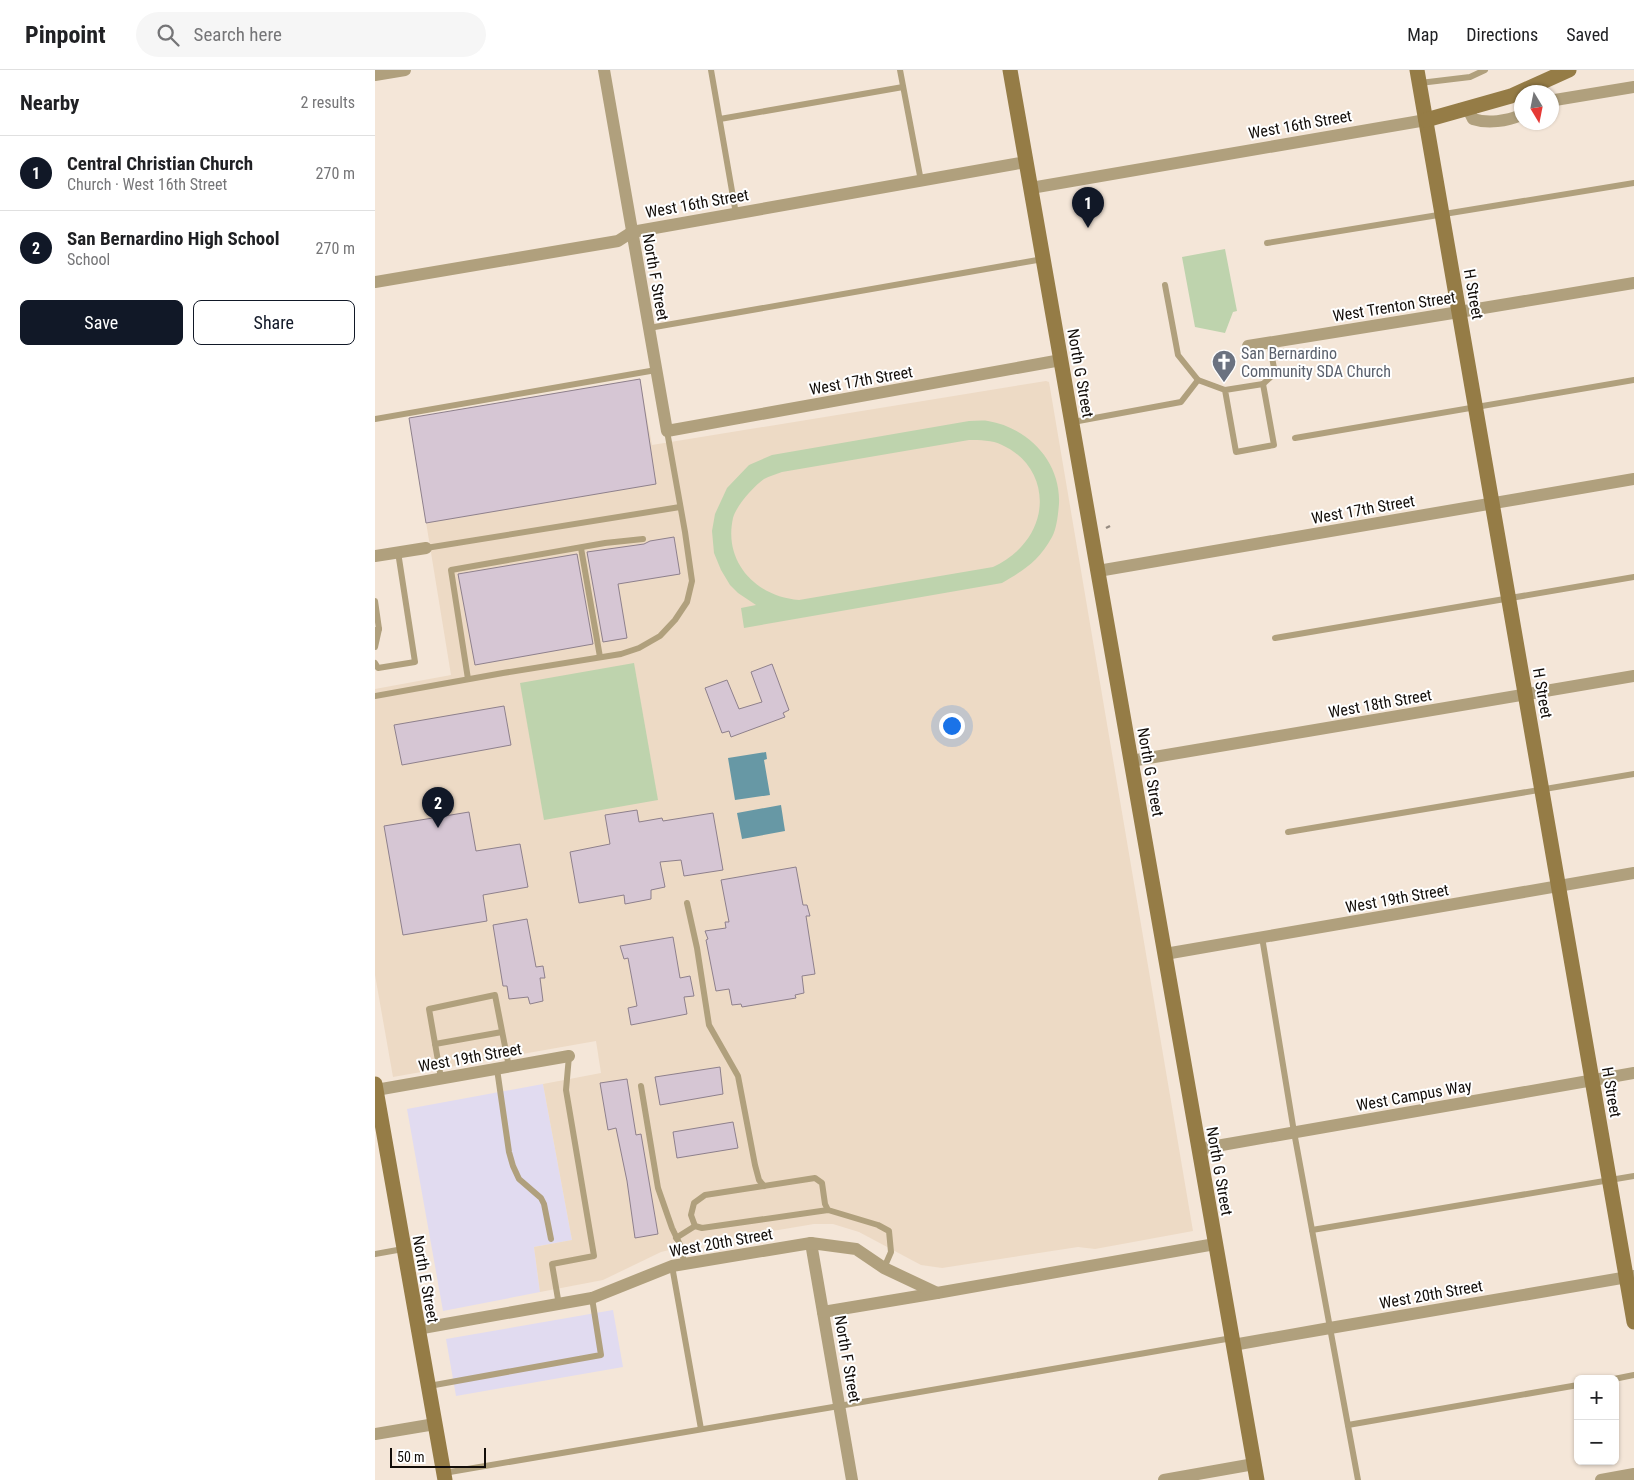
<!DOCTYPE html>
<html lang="en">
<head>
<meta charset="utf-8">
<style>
  :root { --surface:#fff; --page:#f6f6f6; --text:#202124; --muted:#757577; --line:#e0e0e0; --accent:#111827 }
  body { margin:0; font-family:"Roboto Condensed",sans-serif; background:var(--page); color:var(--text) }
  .controls { position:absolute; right:15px; bottom:15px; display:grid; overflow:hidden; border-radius:8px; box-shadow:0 1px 4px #0004 }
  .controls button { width:45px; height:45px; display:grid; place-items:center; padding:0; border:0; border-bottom:1px solid var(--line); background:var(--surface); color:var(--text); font:25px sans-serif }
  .compass { position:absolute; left:1139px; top:15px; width:45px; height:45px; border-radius:50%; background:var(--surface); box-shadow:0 1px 4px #0004; rotate:170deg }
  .scale { position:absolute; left:15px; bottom:12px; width:96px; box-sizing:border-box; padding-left:5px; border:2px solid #120d09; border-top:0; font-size:14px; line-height:18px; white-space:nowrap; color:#120d09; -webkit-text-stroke:4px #fff; paint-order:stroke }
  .you { position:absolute; left:576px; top:655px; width:18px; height:18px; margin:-12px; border:4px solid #fff; border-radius:50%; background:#1a73e8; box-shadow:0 0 0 8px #1a73e833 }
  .badge { display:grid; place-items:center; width:32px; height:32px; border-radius:50%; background:var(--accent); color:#fff; font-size:16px; font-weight:700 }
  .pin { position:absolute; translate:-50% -41px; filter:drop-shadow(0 1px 2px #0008) }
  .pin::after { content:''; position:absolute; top:26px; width:18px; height:15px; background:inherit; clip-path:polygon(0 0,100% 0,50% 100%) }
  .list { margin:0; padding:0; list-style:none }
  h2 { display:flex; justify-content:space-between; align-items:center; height:65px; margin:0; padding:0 20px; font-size:21px }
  h2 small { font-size:16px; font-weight:400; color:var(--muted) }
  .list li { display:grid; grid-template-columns:32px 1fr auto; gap:15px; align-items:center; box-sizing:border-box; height:75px; padding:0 20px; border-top:1px solid var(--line) }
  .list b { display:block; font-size:19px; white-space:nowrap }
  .list p { margin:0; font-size:16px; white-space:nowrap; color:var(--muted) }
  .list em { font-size:16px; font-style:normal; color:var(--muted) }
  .actions { display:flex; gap:10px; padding:15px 20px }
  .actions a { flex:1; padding:11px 0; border:1px solid var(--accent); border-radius:8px; text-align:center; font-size:18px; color:var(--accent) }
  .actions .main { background:var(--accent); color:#fff }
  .icon { flex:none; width:28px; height:28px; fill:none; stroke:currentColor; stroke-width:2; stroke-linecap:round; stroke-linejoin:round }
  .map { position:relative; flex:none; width:1259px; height:1410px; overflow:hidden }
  header { display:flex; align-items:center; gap:30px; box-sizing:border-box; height:70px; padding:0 25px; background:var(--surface); border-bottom:1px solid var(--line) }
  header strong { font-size:24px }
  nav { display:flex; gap:28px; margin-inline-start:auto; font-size:18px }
  .search { width:350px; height:45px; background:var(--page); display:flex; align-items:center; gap:12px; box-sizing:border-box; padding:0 18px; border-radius:28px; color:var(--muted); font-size:19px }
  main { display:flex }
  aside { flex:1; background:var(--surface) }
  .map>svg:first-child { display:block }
  .commercial { fill:#e1dbf0 }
  .built { fill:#eddac5 }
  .green { fill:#bed3ad; fill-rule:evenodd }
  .water { fill:#6798a5 }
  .building { fill:#d6c6d4; stroke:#8e808c }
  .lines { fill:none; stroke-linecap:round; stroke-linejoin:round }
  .path { stroke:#958b81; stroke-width:2.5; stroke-dasharray:5 2.5; stroke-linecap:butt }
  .lane { stroke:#b0a07d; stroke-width:6 }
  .street { stroke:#b0a07d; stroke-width:12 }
  .secondary { stroke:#957c46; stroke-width:15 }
  .labels { text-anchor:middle; stroke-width:4; stroke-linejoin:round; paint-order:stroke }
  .street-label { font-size:16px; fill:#120d09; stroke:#fff }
  .worship-label { font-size:16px; fill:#5b616d; stroke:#fff; text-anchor:start }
</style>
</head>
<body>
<header>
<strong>Pinpoint</strong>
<div class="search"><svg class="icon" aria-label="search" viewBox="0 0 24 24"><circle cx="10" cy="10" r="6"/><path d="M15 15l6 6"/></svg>Search here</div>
<nav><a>Map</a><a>Directions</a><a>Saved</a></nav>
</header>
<main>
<aside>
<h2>Nearby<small>2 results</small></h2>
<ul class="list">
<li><span class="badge">1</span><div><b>Central Christian Church</b><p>Church · West 16th Street</p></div><em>270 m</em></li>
<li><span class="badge">2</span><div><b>San Bernardino High School</b><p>School</p></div><em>270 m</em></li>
</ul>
<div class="actions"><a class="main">Save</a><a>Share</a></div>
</aside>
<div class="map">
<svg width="1259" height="1410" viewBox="0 0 1259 1410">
  <rect width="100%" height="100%" fill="#f4e6d8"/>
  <g class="commercial">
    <polygon points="168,1014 197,1170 159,1177 165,1222 68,1241 32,1039"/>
    <polygon points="238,1240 248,1297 81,1326 71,1269"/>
  </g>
  <polygon class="built" points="265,309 277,375 671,311 674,312 818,1161 720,1179 703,1177 567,1198 546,1195 484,1162 458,1154 439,1154 319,1174 286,1182 228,1210 165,1222 159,1177 197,1170 168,1014 226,1003 221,971 18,1007 0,905 0,619 76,605 34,348"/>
  <g class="green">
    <polygon points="850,179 862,241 858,242 850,263 820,257 807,187"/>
    <path d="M594,351C600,351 607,350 613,351C654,358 686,392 684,434C683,444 682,458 677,467C664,491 649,500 627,513L369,558L366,538L381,535L363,523L355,515L346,500L339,483L337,461L340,444L352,418L374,395L397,385ZM594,370C605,370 617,370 627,375C669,394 677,444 646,477C638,486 628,492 618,497L424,530C382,527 348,493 358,448C361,436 379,416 389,409C394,406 402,404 407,402Z"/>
    <polygon points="259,593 283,730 169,750 145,613"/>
  </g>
  <g class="water">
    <polygon points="391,682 392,689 389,690 395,725 360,730 353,688"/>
    <polygon points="406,735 410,761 367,769 362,743"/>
  </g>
  <g class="building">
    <polygon points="265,309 281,414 51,453 34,348"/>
    <polygon points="299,467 305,504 243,514 252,568 228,572 212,482 269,474 275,471"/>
    <polygon points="202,484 218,574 100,595 83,504"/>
    <polygon points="397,594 414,640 408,643 410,647 356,667 354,661 347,663 330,618 352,610 364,639 387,632 376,602"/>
    <polygon points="129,636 136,675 27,695 19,655"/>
    <polygon points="262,740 264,752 287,748 288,751 338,743 348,800 309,806 306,790 285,792 290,817 276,820 276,829 250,834 249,825 204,833 195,782 235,774 230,745"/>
    <polygon points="94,742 101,781 145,774 153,817 108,825 112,851 28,865 9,756"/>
    <polygon points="421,797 428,835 432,835 435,846 431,846 440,904 427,906 429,923 420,925 421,928 367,937 366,934 357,935 354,919 341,921 331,870 333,869 330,861 351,858 350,852 354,852 346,810"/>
    <polygon points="152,849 161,897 168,896 170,908 165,908 168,931 155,934 153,927 134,929 132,916 128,916 118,855"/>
    <polygon points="298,867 305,908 315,906 319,926 309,927 312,944 256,955 253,938 262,936 253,888 249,889 245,876"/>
    <polygon points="345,997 348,1024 285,1035 280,1007"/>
    <polygon points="252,1009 261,1065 266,1064 283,1164 260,1168 252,1111 241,1058 233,1060 225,1013"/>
    <polygon points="358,1052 363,1078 302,1088 298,1062"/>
  </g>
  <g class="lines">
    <polyline class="path" points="731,458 735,456"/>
    <g class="lane">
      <polyline points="336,0 361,144"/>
      <polyline points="525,0 546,111"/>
      <polyline points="1045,13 1095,7 1110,0"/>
      <polyline points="345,49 528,17"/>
      <polyline points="892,173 1259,113"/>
      <polyline points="790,215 803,285 823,310"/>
      <polyline points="274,258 668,189"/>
      <polyline points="888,314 900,303 894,272"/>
      <polyline points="0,349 281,300"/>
      <polyline points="698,352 806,332 823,310 850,320 888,314 899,375 861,382 850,320"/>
      <polyline points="920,368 1259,310"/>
      <polyline points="51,478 305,437"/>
      <polyline points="206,478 225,587"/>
      <polyline points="0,531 4,559 0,560"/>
      <polyline points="900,568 1259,507"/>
      <polyline points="0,577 4,559"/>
      <polyline points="0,593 3,598 40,592 23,482"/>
      <polyline points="93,609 76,500 230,473 268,469"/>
      <polyline points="0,626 128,603 246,584 264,578 285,566 300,550 312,532 317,511 310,462 292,361"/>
      <polyline points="913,762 1259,704"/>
      <polyline points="312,833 322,878 334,955 363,1006 380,1095 384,1110 389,1116"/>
      <polyline points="887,867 919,1062 983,1410"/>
      <polyline points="60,974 127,962"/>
      <polyline points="122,999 134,1082 138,1096 144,1109 166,1128 169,1134 176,1169"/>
      <polyline points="66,1008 54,939 120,925 134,997"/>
      <polyline points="266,1016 283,1118 297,1158 307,1179 309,1194"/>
      <polyline points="453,1140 450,1134 447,1113 440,1108 330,1125 319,1133 316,1145 320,1156 327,1158 453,1140 503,1155 514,1161 516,1182 509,1198"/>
      <polyline points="937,1160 1259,1106"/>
      <polyline points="301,1168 320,1156"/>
      <polyline points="0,1184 28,1179"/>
      <polyline points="297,1196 326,1359"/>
      <polyline points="184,1235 177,1194 219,1186 191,1020 194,986"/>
      <polyline points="1239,1309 1259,1305"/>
      <polyline points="54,1316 226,1285 217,1228"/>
      <polyline points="973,1355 1203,1315"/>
      <polyline points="69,1403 464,1336 857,1268"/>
    </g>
    <g class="street">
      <polyline points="229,0 292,361 686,290"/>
      <polyline points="0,5 30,0"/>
      <polyline points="1176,32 1180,30 1259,17"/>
      <path d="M1093,39L1098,49C1113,54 1132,51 1146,45"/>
      <polyline points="656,118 1051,50"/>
      <polyline points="0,212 243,171 257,162 651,92"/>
      <polyline points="873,276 1084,242 1259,213"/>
      <polyline points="0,486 51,478"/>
      <polyline points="723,501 1259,409"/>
      <polyline points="756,691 1259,606"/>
      <polyline points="790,884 1259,803"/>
      <polyline points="1,1020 194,986"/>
      <polyline points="824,1079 1259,1003"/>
      <polyline points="436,1173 477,1410"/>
      <polyline points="448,1242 562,1223 840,1174"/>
      <polyline points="42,1259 217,1228 297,1196 436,1173 481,1179 509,1198 562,1223"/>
      <polyline points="858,1275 955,1258 1259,1206"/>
      <polyline points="0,1364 60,1354"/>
      <polyline points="789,1410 879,1394"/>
      <polyline points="1226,1410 1259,1404"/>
    </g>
    <g class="secondary">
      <polyline points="635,0 882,1410"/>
      <polyline points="1042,0 1259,1252"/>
      <polyline points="1051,50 1136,26 1194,0"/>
      <polyline points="0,1014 70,1410"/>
    </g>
  </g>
  <defs>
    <symbol id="church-pin" viewBox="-11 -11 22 30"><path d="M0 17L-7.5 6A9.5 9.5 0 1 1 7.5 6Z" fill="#6b7280" stroke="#fff"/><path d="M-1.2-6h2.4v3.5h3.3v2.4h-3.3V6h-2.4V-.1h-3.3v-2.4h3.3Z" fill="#fff"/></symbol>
  </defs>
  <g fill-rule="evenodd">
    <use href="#church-pin" x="835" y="278" width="28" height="38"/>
  </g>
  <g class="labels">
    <g class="street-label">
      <text transform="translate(925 54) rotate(-10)" y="6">West 16th Street</text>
      <text transform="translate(322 133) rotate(-10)" y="6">West 16th Street</text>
      <text transform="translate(281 207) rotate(80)" y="6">North F Street</text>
      <text transform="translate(1099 224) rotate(80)" y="6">H Street</text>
      <text transform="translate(1019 236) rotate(-9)" y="6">West Trenton Street</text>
      <text transform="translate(706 303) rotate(80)" y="6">North G Street</text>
      <text transform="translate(486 310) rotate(-10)" y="6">West 17th Street</text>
      <text transform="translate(988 439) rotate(-10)" y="6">West 17th Street</text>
      <text transform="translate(1168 623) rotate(80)" y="6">H Street</text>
      <text transform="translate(1005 633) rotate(-10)" y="6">West 18th Street</text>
      <text transform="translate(776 702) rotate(80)" y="6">North G Street</text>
      <text transform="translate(1022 828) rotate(-10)" y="6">West 19th Street</text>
      <text transform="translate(95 987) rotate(-10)" y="6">West 19th Street</text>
      <text transform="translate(1237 1022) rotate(80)" y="6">H Street</text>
      <text transform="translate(1039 1025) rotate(-10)" y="6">West Campus Way</text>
      <text transform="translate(845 1101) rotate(80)" y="6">North G Street</text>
      <text transform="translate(346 1172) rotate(-10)" y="6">West 20th Street</text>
      <text transform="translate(51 1209) rotate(80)" y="6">North E Street</text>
      <text transform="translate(1056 1224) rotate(-10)" y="6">West 20th Street</text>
      <text transform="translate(473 1289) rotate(80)" y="6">North F Street</text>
    </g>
    <g class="worship-label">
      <text x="866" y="289">San Bernardino<tspan x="866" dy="18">Community SDA Church</tspan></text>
    </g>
  </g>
</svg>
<div class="controls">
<button>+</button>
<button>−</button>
</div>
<svg class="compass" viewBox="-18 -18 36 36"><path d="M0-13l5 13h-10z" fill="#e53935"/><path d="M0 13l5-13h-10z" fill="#757577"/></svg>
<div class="scale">50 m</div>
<div class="you"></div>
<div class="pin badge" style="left:713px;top:158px">1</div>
<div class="pin badge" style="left:63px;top:758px">2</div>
</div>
</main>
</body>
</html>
